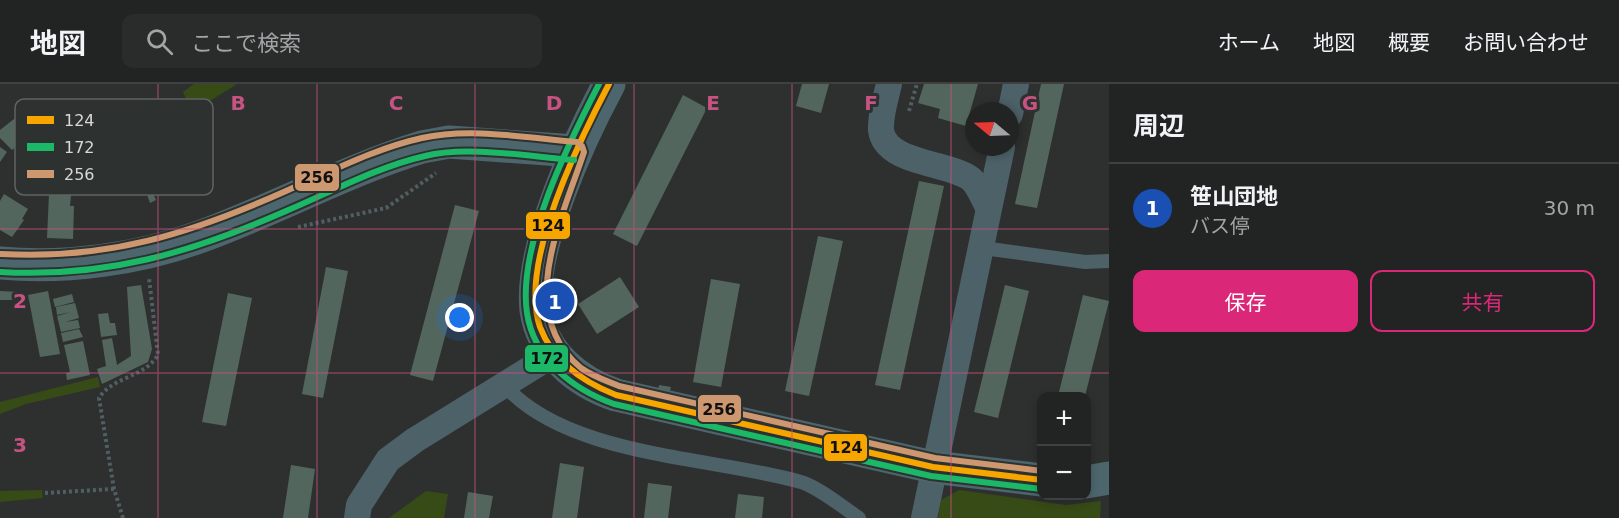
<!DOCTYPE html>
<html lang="ja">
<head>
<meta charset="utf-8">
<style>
  :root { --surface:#222423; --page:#2a2c2b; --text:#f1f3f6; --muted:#a2a4a6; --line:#3f4141; --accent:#db2777 }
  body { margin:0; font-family:"DejaVu Sans","Noto Sans JP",sans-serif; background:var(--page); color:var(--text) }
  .controls { position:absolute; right:18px; bottom:18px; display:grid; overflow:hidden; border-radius:12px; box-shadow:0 3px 9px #0003 }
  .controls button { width:54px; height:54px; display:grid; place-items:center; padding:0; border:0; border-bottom:2px solid var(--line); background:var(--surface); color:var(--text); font:30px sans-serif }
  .compass { position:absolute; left:965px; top:18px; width:54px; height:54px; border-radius:50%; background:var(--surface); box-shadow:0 3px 9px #0003; rotate:289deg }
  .you { position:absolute; left:460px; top:234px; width:21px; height:21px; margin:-15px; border:4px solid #fff; border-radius:50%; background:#1a73e8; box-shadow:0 0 0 9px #1a73e833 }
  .badge { display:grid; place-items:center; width:39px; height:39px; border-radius:50%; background:var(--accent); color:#fff; font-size:20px; font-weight:700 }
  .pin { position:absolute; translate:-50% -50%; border:3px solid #fff; box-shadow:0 2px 6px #0006 }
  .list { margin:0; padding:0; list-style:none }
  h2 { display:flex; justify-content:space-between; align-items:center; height:78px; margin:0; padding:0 24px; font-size:26px }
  h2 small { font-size:20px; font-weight:400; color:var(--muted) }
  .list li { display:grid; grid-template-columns:39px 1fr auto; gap:18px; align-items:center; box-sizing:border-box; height:90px; padding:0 24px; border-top:2px solid var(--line) }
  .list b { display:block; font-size:22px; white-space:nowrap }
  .list p { margin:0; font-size:20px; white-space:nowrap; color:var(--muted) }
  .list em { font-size:20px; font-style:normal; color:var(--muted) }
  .actions { display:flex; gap:12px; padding:18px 24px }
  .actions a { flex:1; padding:14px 0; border:2px solid var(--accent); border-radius:12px; text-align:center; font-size:21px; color:var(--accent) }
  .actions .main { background:var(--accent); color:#fff }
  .icon { flex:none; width:33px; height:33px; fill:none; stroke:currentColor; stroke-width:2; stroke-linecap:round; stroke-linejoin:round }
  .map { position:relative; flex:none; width:1109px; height:434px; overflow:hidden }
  header { display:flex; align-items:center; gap:36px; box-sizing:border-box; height:84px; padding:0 30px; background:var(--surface); border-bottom:2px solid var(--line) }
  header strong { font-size:28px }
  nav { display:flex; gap:33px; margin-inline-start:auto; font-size:21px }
  .search { width:420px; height:54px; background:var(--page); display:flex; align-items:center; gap:15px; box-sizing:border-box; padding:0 21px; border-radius:12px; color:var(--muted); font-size:22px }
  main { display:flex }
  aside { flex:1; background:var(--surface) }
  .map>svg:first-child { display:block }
  .green { fill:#374b16 }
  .building { fill:#53665d }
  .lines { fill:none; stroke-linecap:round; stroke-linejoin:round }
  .path { stroke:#515f62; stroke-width:4; stroke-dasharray:3 3; stroke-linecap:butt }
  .lane { stroke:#4d6168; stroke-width:14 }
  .street { stroke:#4d6168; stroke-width:26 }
  .secondary { stroke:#4d666d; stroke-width:33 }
  .bus-1-casing { stroke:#2d3130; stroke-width:10 }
  .bus-2-casing { stroke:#2d3130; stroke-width:10 }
  .bus-3-casing { stroke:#2d3130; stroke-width:10 }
  .bus-1 { stroke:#f7a600; stroke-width:6 }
  .bus-2 { stroke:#1ab867; stroke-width:6 }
  .bus-3 { stroke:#cd976f; stroke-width:6 }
  .grid { fill:none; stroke:#c85281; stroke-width:1.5; stroke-opacity:0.55 }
  .key { fill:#2d3130; stroke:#606363; stroke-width:1.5 }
  .key-label { font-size:16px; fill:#d7d9d9 }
  .grid-label { font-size:20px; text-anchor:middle; font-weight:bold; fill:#c85281; stroke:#2d3130; stroke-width:6; stroke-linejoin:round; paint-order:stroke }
  .line-badge { stroke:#2d3130; stroke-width:2 }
  .pale-badge-label { font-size:16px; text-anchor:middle; font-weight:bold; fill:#111 }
</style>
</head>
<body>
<header>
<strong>地図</strong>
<div class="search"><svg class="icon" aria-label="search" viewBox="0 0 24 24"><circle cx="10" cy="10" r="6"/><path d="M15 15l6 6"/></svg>ここで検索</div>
<nav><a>ホーム</a><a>地図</a><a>概要</a><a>お問い合わせ</a></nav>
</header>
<main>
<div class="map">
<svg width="1109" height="434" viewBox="0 0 1109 434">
  <rect width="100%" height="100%" fill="#2e302f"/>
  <g class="green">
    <polygon points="194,0 237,0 205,20 184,43 177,36 177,29 182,31 186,25 183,22 187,17 183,8"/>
    <polygon points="98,293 100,303 26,320 0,330 0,318"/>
    <polygon points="42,406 43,414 0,418 0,407"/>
    <polygon points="959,406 1066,421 1101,417 1100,434 938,434 941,416"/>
    <polygon points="426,407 448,410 444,434 389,434"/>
  </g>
  <g class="building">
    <polygon points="802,0 829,0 821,29 796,22"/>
    <polygon points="924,0 978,0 966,42 938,34 940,25 918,19"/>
    <polygon points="1041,0 1064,0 1037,124 1015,120"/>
    <polygon points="683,11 707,24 637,162 613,150"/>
    <polygon points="14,35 28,54 12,66 0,54 0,46"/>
    <polygon points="0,63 7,68 0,78"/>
    <polygon points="919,97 944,102 900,306 875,301"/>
    <polygon points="149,100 156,116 150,119 144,102"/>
    <polygon points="4,110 28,125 22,135 24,136 12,153 0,146 0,117"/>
    <polygon points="49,110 71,111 70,122 74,122 73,155 47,154"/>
    <polygon points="455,121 479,127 433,297 410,291"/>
    <polygon points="818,152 843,157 809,312 785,307"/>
    <polygon points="326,183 348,187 323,314 302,310"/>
    <polygon points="620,193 639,223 597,250 578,220"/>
    <polygon points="711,195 740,200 721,303 693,298"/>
    <polygon points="141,201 152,265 148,278 102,300 97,285 106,282 102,256 112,254 117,281 131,272 127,203"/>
    <polygon points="1005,201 1029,207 998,334 974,328"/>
    <polygon points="0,207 19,208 19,216 0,216"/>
    <polygon points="48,207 60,270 40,273 28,211"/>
    <polygon points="228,209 252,214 226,342 202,338"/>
    <polygon points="72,210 74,218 55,223 53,215"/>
    <polygon points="1083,211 1109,217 1085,312 1058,312"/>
    <polygon points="75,219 79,234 65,238 78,236 80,244 61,248 57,232 71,228 57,231 56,223"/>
    <polygon points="108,229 110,239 115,239 117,251 101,253 98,230"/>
    <polygon points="79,245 83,253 63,258 61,249"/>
    <polygon points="83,257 90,291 67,296 66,289 70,288 64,261"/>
    <polygon points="659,301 671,303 669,310 658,307"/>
    <polygon points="560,379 584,383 577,434 552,434"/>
    <polygon points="291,381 315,385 308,434 283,434"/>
    <polygon points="648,399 672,402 668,434 644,434"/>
    <polygon points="468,408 493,412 489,434 464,434"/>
    <polygon points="738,410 764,413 762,434 735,434"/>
  </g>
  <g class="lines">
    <g class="path">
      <polyline points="108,21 146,100"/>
      <polyline points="909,27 917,0"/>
      <polyline points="298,143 386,124 436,89"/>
      <polyline points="45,409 114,405"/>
      <path d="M123,434L114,405L99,314C112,293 145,293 158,271L149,194"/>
    </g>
    <g class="lane">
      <polyline points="983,164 1085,178 1109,177"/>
      <path d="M505,302C568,373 714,373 801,398C818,403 844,424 859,434"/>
    </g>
    <g class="street">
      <path d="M889,0C886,14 880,31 881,46C885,80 949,78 971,95C978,101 983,114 988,123"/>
      <polyline points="1010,30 1016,0"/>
      <polyline points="357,434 359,421 388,376 415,356 554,270"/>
      <polyline points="924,434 1002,63"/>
    </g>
    <g class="secondary">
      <path d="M609,0C580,54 529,164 536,226C542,269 577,298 616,311L933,383L1042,396"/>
      <path d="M0,179C66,185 140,175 202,152C276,125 347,86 422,63L449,58L575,67"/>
      <polyline points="1086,398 1109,394"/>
    </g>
    <defs>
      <path id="bus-1" d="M609,0C579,57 518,179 540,243C553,278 583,298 616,311L933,383L1042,396"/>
      <g id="bus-2">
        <path d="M599,0C569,58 517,162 527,229C534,275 572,305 614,320L931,392L1041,405"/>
        <path d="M0,188C106,194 190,169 286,127C331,108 377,83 425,72C467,61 530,73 574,76"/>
      </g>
      <path id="bus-3" d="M1,170C107,176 190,150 286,107C330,88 376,64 422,54C471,43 527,54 577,58L582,62L584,68C562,135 514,229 581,284C592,292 607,297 619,302L935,374L1042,387"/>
    </defs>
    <use href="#bus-1" class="bus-1-casing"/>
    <use href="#bus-2" class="bus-2-casing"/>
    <use href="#bus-3" class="bus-3-casing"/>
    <use href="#bus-1" class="bus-1"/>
    <use href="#bus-2" class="bus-2"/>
    <use href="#bus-3" class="bus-3"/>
  </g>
  <path class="grid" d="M158,0V434M317,0V434M475,0V434M634,0V434M792,0V434M951,0V434M0,145H1109M0,289H1109"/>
  <rect x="15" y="15" width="198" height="96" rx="9" class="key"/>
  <rect x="27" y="32" width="27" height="8" fill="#f7a600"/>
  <rect x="27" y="59" width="27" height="8" fill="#1ab867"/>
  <rect x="27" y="86" width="27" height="8" fill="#cd976f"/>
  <g class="key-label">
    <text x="64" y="42">124</text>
    <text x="64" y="69">172</text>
    <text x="64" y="96">256</text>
  </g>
  <g class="grid-label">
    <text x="238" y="26">B</text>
    <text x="396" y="26">C</text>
    <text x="554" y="26">D</text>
    <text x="713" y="26">E</text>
    <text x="871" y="26">F</text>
    <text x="1030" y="26">G</text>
    <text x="20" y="224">2</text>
    <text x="20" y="368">3</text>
  </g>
  <g class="line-badge">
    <rect x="294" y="79" width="46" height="29" rx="6" fill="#cd976f"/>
    <rect x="525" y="127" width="46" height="29" rx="6" fill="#f7a600"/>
    <rect x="524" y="260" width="45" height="29" rx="6" fill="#1ab867"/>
    <rect x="697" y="310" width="45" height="29" rx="6" fill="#cd976f"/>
    <rect x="823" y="349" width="45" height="29" rx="6" fill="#f7a600"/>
  </g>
  <g class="pale-badge-label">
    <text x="317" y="99">256</text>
    <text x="548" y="147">124</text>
    <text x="547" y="280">172</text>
    <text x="719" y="331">256</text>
    <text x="846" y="369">124</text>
  </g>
</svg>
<div class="controls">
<button>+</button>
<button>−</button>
</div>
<svg class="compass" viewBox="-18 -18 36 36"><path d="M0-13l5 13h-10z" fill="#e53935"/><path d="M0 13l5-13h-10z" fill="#a2a4a6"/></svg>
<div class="you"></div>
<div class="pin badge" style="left:555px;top:217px;background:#1a4fb4">1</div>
</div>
<aside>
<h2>周辺<small></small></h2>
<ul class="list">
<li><span class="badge" style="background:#1a4fb4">1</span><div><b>笹山団地</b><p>バス停</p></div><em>30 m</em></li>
</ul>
<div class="actions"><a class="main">保存</a><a>共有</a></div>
</aside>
</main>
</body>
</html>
